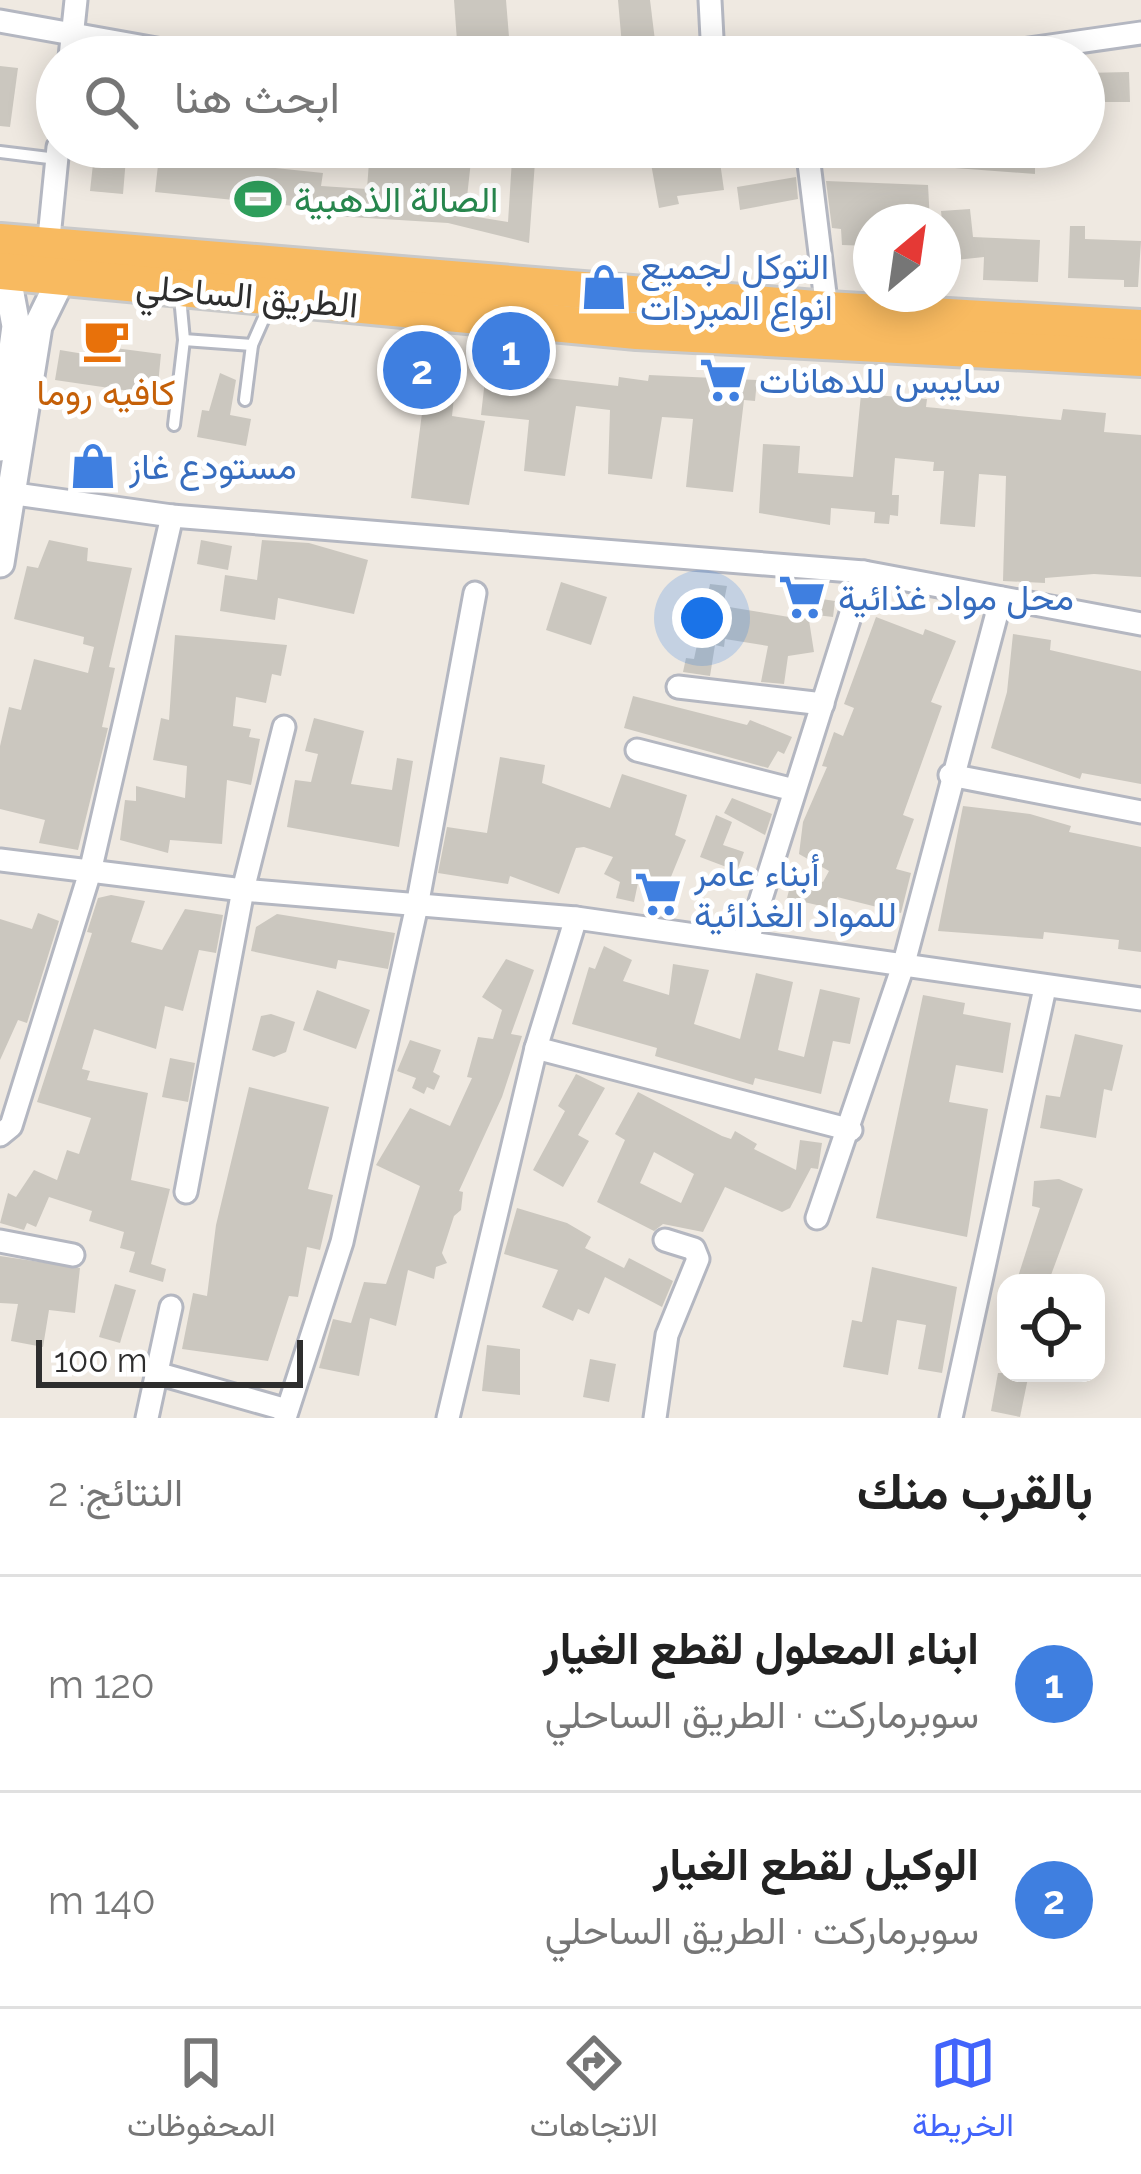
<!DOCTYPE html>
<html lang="ar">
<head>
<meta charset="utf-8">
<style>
  :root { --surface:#fff; --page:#f6f6f6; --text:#222; --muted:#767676; --line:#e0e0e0; --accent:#4264fb }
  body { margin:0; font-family:Raleway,Vazirmatn,sans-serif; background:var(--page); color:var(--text); direction:rtl }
  .controls { position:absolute; right:36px; bottom:36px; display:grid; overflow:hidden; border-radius:24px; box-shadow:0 6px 30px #0003 }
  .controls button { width:108px; height:108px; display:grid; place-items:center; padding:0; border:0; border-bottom:3px solid var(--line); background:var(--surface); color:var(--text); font:60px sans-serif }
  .compass { position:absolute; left:853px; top:204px; width:108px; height:108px; border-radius:50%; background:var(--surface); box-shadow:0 6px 30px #0003; rotate:29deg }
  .scale { position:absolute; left:36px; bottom:30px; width:267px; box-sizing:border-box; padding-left:12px; border:6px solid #2e2e2e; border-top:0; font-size:33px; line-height:42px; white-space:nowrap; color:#2e2e2e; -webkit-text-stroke:9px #fff; paint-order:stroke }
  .you { position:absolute; left:702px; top:618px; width:42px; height:42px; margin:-30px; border:9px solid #fff; border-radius:50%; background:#1a73e8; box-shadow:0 0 0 18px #1a73e833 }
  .badge { display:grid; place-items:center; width:78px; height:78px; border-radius:50%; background:var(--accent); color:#fff; font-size:39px; font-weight:700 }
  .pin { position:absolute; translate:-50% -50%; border:6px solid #fff; box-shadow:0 3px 12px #0006 }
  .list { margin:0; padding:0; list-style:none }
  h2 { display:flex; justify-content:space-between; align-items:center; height:156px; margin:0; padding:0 48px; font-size:51px }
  h2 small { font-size:39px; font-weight:400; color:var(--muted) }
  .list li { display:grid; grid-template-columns:78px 1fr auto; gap:36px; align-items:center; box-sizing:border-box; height:216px; padding:0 48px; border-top:3px solid var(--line) }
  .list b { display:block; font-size:45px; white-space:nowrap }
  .list p { margin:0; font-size:39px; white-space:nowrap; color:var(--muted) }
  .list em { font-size:39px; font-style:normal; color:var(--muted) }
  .icon { flex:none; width:66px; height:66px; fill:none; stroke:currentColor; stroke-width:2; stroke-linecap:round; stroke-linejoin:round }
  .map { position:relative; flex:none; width:1141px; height:1418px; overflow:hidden; direction:ltr }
  .search { position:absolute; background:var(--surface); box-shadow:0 6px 30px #0003; left:36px; right:36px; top:36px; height:132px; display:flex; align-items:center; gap:30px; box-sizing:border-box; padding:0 42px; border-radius:66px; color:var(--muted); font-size:45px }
  .sheet { height:588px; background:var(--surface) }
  nav { display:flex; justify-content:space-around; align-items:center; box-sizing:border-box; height:168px; border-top:3px solid var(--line); background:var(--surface); font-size:33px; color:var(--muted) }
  nav a { display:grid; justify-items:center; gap:6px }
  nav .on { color:var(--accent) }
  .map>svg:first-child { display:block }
  .building { fill:#cbc7bf; fill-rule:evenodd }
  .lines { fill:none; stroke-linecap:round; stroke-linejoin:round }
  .service-casing { stroke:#b4b7c1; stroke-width:16 }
  .minor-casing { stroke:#b4b7c1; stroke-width:27 }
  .tertiary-casing { stroke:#b4b7c1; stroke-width:33 }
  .trunk-casing { stroke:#c9c9c9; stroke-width:42 }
  .service { stroke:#fff; stroke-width:10 }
  .minor { stroke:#fff; stroke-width:21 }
  .tertiary { stroke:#fff; stroke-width:27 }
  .trunk { stroke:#f8ba60; stroke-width:36 }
  .labels { text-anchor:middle; stroke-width:10; stroke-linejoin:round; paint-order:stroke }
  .leisure-label { font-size:36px; fill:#27864d; stroke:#fff; text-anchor:start }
  .shop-label { font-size:36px; fill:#366cbe; stroke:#fff; text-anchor:start }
  .street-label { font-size:36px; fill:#2e2e2e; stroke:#fff }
  .food-label { font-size:36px; fill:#c56008; stroke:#fff }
</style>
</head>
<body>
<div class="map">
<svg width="1141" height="1418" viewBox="0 0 1141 1418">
  <rect width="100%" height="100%" fill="#efe9e1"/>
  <g class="building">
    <polygon points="454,0 506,0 509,37 457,41"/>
    <polygon points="618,0 650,0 657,57 623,57"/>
    <polygon points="0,66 18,68 10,127 0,126"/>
    <polygon points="1129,72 1130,102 1097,102 1097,92 1084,91 1084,73"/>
    <polygon points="450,147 490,147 489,163 471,161 465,215 508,222 512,159 535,162 529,243 448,223 334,216 334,210 155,192 159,156 323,173 321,186 367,189 370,148 449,154"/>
    <polygon points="676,147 764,147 765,156 720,162 724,190 677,196 679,204 659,208 650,158 677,154"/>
    <polygon points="929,147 1035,147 1035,174 928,166"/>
    <polygon points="94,155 126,158 123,194 90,191"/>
    <polygon points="796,177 798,199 740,210 737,187"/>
    <polygon points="826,181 928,185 930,222 871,222 871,246 842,245 841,229 832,228"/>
    <polygon points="970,209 973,237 1040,240 1038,282 983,280 984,257 946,261 941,211"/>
    <polygon points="1070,226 1085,226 1085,239 1141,241 1138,287 1124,287 1124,280 1068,278"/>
    <polygon points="86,338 108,341 107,347 161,354 157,395 55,380 60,350 84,354"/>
    <polygon points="428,367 457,370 452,416 485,421 469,505 411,498"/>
    <polygon points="486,371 618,386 619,377 648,381 649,375 757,380 755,401 744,400 733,492 686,487 693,419 662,417 652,479 608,474 610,410 576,406 565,476 524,471 529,420 481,415"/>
    <polygon points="220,373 236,380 230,415 251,419 246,446 197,437 202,410 209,411"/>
    <polygon points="861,394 927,399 926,407 1061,420 1063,409 1106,413 1104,432 1141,435 1141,577 1094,574 1045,578 1045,583 1003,581 1006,476 979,474 975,527 940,524 944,471 933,471 934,462 895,458 892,495 899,495 898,516 890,515 889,524 874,523 875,512 831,508 830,525 759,513 763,444 800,446 798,473 853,477"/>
    <polygon points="49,540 88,548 87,561 132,568 109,667 115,668 102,727 108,728 78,850 39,843 45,820 0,809 0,746 9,707 21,710 34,659 88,673 94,647 83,644 84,637 14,619 27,566 38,568"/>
    <polygon points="201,540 232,546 228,570 197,564"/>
    <polygon points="262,540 309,543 368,560 354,614 278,598 275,620 220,611 225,575 257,580"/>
    <polygon points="561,582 607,597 591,645 546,630"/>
    <polygon points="710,584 727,586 723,606 795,618 799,592 808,592 808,597 835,601 833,617 808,614 814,652 788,656 784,684 761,682 768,646 725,639 724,647 715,645 710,676 683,672 686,658 694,659"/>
    <polygon points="876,617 923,635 925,629 956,641 931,702 942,706 903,815 914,819 896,869 911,873 901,913 837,897 834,909 787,898 794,871 823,882 829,871 799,854 803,822 827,767 822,766 834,732 843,736 854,708 844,704"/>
    <polygon points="1013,634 1051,640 1050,650 1141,671 1141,784 1082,773 1080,779 991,748 1007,692"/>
    <polygon points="175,635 287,645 281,676 272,674 266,703 236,697 233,726 251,729 249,737 260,739 251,785 227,780 222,844 170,840 168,853 120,840 125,800 136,801 136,786 185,798 187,766 153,760 161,718 169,720"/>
    <polygon points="633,696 747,725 750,720 792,737 784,754 778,751 768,768 624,728"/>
    <polygon points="314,718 364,731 351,784 392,790 397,758 413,761 399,847 287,827 295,780 311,782 318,754 305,751"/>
    <polygon points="500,757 545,765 542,783 610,808 622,774 687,795 675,835 686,840 666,889 639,878 634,902 616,898 620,882 604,874 613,857 584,847 576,848 559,894 510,876 508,884 438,873 447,827 487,833"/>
    <polygon points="732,798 772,814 765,835 724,813"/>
    <polygon points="963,806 1030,814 1071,826 1069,832 1141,847 1141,952 1118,949 1119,940 1044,932 1043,939 938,931"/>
    <polygon points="716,815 732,822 723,845 744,852 737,871 700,857"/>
    <polygon points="111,895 145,901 131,942 162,950 185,909 223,915 216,953 199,950 183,1011 165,1006 156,1049 94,1029 82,1069 90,1071 87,1080 148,1093 131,1180 170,1189 151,1264 166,1269 163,1282 129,1272 135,1252 120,1248 124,1232 89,1221 92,1211 49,1197 36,1227 27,1223 24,1230 0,1223 8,1193 16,1197 34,1170 57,1180 67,1150 79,1154 91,1118 37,1102 92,933 87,932 98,898"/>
    <polygon points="38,913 59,921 27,1023 18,1020 0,1060 0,919 32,929"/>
    <polygon points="277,914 395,933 388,969 338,960 336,969 251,951 256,927"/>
    <polygon points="604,946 632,960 623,981 669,995 673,964 709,970 694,1024 740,1039 756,973 793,982 778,1050 804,1057 820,989 860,998 850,1044 833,1041 821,1094 755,1078 753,1085 655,1056 657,1048 572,1024 589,967 595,969"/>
    <polygon points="506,959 534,970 511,1034 522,1036 502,1097 459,1191 463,1192 461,1210 454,1216 442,1253 447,1263 436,1267 434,1279 408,1270 396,1326 370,1318 359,1376 319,1368 333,1319 351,1323 364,1282 386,1284 420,1186 376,1165 410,1108 450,1126 472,1078 467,1077 478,1037 493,1039 502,1010 482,997"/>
    <polygon points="317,990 370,1010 356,1049 303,1030"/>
    <polygon points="923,995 965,1003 963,1014 1011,1023 1003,1073 956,1065 949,1102 988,1109 967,1237 876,1218"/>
    <polygon points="271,1014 295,1022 286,1052 274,1057 252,1050 261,1016"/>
    <polygon points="1075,1034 1123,1045 1112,1091 1104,1089 1096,1138 1040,1128 1046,1095 1060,1097"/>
    <polygon points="410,1040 441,1050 433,1072 440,1076 434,1090 427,1087 424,1094 412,1088 416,1078 397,1071"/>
    <polygon points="170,1058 195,1063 188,1102 162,1097"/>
    <polygon points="576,1074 605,1088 578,1135 589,1141 563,1187 533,1170 565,1111 558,1106"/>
    <polygon points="249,1087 329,1107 308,1189 333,1195 320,1250 307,1247 298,1297 289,1296 268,1361 182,1349 193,1293 207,1296 216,1225"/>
    <path d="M638,1092L722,1136L731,1139L735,1131L757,1144L754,1149L796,1170L800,1140L822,1143L818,1169L811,1168L790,1208L782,1212L725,1187L703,1232L663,1224L654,1231L597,1202L625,1140L615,1134ZM654,1152L694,1174L681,1203L640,1183Z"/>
    <polygon points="1059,1179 1083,1189 1048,1283 1016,1283 1040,1208 1032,1206 1034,1181"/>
    <polygon points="517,1208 567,1223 591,1237 585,1248 624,1268 629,1258 673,1281 662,1307 605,1277 589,1314 578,1309 573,1321 542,1307 558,1270 504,1254"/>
    <polygon points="0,1256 80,1268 75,1313 49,1310 43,1347 11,1341 18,1304 0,1303"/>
    <polygon points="872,1267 957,1287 942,1373 918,1369 926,1325 897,1320 888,1375 843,1367 852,1320 862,1322"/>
    <polygon points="115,1284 136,1290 120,1343 99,1337"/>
    <polygon points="487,1345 520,1349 520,1395 482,1391"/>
    <polygon points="590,1359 616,1364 609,1402 583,1397"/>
    <polygon points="998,1373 1029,1373 1020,1417 991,1411"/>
  </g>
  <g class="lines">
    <defs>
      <g id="service">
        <polyline points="0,152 57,159"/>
        <polyline points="184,340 252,345 271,302"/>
        <polyline points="245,400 252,345"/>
        <polyline points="174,425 184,340 180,297"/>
      </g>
      <g id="minor">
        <polyline points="710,0 713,57"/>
        <polyline points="0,21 201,57"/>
        <polyline points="70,57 76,0"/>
        <polyline points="973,57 1141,33"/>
        <polyline points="807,147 827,310"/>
        <polyline points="48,248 58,147"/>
        <polyline points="1,492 172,516 864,572 1141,624"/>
        <polyline points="678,687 823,704"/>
        <polyline points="637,750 794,790"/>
        <polyline points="950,775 1141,812"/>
        <polyline points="0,860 243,890 576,918 1141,999"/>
        <polyline points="748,940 864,572"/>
        <polyline points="536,1048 851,1130"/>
        <polyline points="0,1135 11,1126 90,872 172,516"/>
        <polyline points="186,1192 243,890 284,727"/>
        <polyline points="817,1218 904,963 1001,598"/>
        <polyline points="0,1241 73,1255"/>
        <polyline points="160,1374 287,1410"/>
        <polyline points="147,1418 171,1307"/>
        <polyline points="285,1418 342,1242 418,901 475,593"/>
        <polyline points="448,1418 536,1048 576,918"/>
        <polyline points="655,1418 667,1335 698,1259 694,1249 665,1240"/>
        <polyline points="951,1418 1045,988"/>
      </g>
      <g id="tertiary">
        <polyline points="0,447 16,326 6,272"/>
        <polyline points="0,563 38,326 62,277"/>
      </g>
      <g id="trunk">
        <polyline points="0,242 827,310 1141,328"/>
        <polyline points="0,271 637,331 1141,358"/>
      </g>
    </defs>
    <use href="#service" class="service-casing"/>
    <use href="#minor" class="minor-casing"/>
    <use href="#tertiary" class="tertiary-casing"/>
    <use href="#trunk" class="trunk-casing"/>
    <use href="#service" class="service"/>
    <use href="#minor" class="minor"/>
    <use href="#tertiary" class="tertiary"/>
    <use href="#trunk" class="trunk"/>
  </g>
  <defs>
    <symbol id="stadium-bare" viewBox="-9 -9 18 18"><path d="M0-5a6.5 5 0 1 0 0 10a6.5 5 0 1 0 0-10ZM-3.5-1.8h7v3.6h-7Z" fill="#2e9e5b" stroke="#fff" stroke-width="2.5" paint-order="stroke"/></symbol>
    <symbol id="shop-bare" viewBox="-9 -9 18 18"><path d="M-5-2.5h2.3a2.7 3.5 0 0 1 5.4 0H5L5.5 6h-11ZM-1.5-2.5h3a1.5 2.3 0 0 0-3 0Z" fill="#3f7fe0" stroke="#fff" stroke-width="2.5" paint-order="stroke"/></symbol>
    <symbol id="cafe-bare" viewBox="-9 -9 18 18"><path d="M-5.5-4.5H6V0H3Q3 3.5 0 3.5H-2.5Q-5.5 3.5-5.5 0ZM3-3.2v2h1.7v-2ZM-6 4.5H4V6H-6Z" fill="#e8710a" stroke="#fff" stroke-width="2.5" paint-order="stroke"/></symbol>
    <symbol id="supermarket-bare" viewBox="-9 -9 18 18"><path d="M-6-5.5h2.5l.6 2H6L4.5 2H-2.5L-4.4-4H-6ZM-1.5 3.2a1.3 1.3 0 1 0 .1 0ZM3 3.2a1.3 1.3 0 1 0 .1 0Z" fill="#3f7fe0" stroke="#fff" stroke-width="2.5" paint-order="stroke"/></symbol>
  </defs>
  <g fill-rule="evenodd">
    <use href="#stadium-bare" x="225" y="166" width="66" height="66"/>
    <use href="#shop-bare" x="571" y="254" width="66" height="66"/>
    <use href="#cafe-bare" x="73" y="307" width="66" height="66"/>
    <use href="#supermarket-bare" x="690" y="347" width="66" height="66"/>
    <use href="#shop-bare" x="60" y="433" width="66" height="66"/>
    <use href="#supermarket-bare" x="769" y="564" width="66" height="66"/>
    <use href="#supermarket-bare" x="625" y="861" width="66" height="66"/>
  </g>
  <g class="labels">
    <g class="leisure-label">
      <text x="294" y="212">الصالة الذهبية</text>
    </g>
    <g class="shop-label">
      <text x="640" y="279">التوكل لجميع<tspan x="640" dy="41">انواع المبردات</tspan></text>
      <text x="759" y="393">سايبس للدهانات</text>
      <text x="129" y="479">مستودع غاز</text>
      <text x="838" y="610">محل مواد غذائية</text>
      <text x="694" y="886">أبناء عامر<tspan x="694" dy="41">للمواد الغذائية</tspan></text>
    </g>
    <g class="street-label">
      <text transform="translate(247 295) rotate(5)" y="13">الطريق الساحلي</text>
    </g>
    <g class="food-label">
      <text x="106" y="405">كافيه روما</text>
    </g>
  </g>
</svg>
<div class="controls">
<button><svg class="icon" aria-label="locate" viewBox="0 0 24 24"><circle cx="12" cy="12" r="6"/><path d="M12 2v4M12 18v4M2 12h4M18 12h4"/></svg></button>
</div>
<svg class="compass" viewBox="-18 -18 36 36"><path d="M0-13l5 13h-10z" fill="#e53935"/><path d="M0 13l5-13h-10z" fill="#767676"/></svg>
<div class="scale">100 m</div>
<div class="you"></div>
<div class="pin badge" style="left:511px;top:351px;background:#3f7fe0">1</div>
<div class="pin badge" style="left:422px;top:370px;background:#3f7fe0">2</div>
<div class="search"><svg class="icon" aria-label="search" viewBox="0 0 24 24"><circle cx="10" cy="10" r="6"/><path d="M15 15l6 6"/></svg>ابحث هنا</div>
</div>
<section class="sheet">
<h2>بالقرب منك<small>النتائج: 2</small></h2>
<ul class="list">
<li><span class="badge" style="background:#3f7fe0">1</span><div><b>ابناء المعلول لقطع الغيار</b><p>سوبرماركت · الطريق الساحلي</p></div><em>120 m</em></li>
<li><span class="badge" style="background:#3f7fe0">2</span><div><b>الوكيل لقطع الغيار</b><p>سوبرماركت · الطريق الساحلي</p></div><em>140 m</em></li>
</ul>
</section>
<nav>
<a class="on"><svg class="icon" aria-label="map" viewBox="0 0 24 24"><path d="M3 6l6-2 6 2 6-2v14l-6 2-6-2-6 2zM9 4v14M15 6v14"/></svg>الخريطة</a>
<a><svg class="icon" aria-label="directions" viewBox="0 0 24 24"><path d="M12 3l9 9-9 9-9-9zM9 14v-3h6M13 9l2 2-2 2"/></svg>الاتجاهات</a>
<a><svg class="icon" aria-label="saved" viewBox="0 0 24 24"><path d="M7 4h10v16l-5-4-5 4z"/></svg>المحفوظات</a>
</nav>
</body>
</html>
